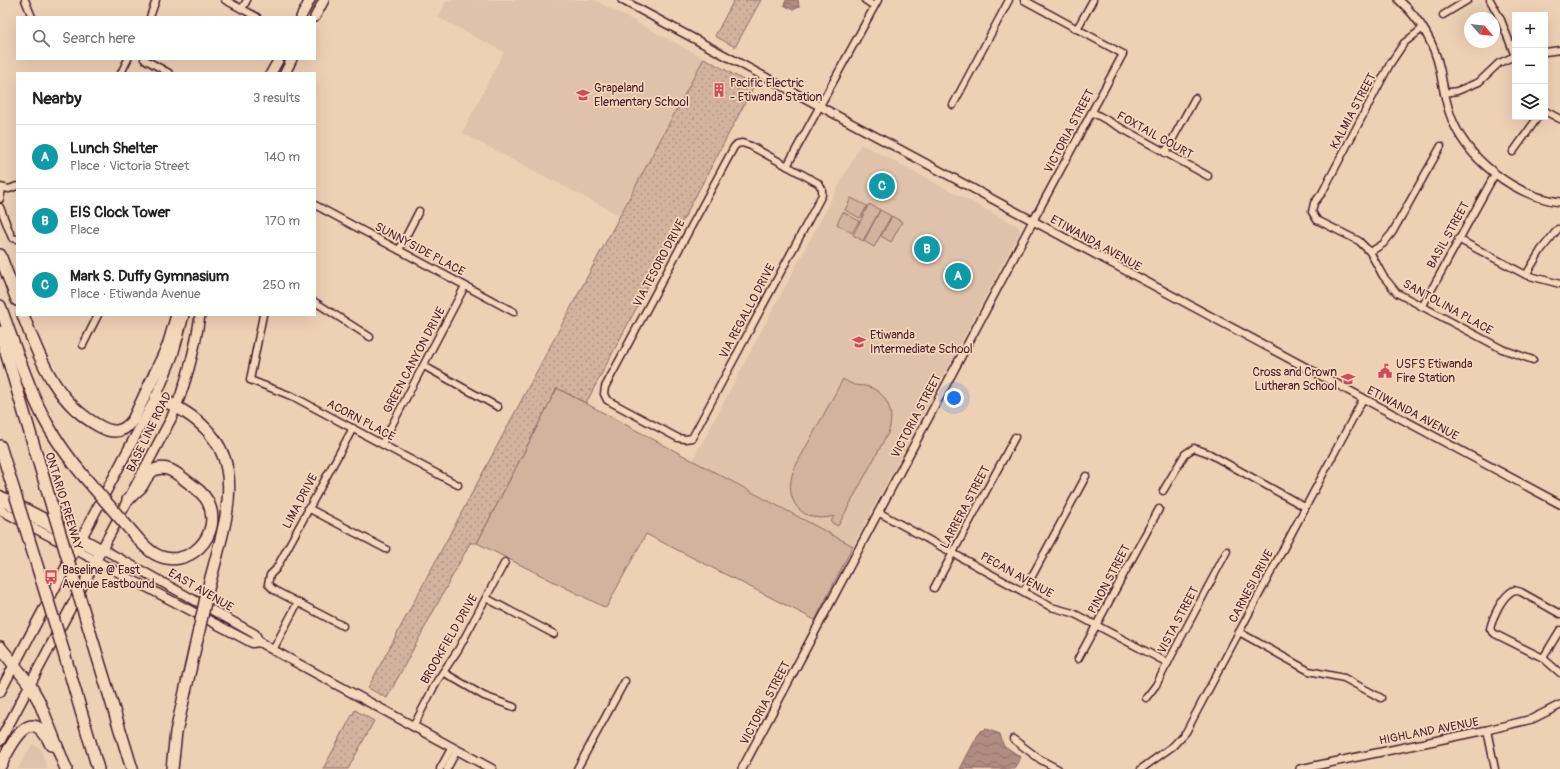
<!DOCTYPE html>
<html lang="en">
<head>
<meta charset="utf-8">
<style>
  :root { --surface:#fff; --page:#f2f2f2; --text:#222; --muted:#767676; --line:#e0e0e0; --accent:#0b8043 }
  body { margin:0; font-family:Pangolin,sans-serif; background:var(--page); color:var(--text) }
  .controls { position:absolute; right:12px; top:12px; display:grid; overflow:hidden; border-radius:0px; box-shadow:0 4px 16px #0002 }
  .controls button { width:36px; height:36px; display:grid; place-items:center; padding:0; border:0; border-bottom:1px solid var(--line); background:var(--surface); color:var(--text); font:20px sans-serif }
  .compass { position:absolute; left:1464px; top:12px; width:36px; height:36px; border-radius:50%; background:var(--surface); box-shadow:0 4px 16px #0002; rotate:118deg }
  .you { position:absolute; left:954px; top:398px; width:14px; height:14px; margin:-10px; border:3px solid #fff; border-radius:50%; background:#1a73e8; box-shadow:0 0 0 6px #1a73e833 }
  .badge { display:grid; place-items:center; width:26px; height:26px; border-radius:50%; background:var(--accent); color:#fff; font-size:13px; font-weight:700 }
  .pin { position:absolute; translate:-50% -50%; border:2px solid #fff; box-shadow:0 1px 4px #0006 }
  .list { margin:0; padding:0; list-style:none }
  h2 { display:flex; justify-content:space-between; align-items:center; height:52px; margin:0; padding:0 16px; font-size:17px }
  h2 small { font-size:13px; font-weight:400; color:var(--muted) }
  .list li { display:grid; grid-template-columns:26px 1fr auto; gap:12px; align-items:center; box-sizing:border-box; height:64px; padding:0 16px; border-top:1px solid var(--line) }
  .list b { display:block; font-size:15px; white-space:nowrap }
  .list p { margin:0; font-size:13px; white-space:nowrap; color:var(--muted) }
  .list em { font-size:13px; font-style:normal; color:var(--muted) }
  .icon { flex:none; width:22px; height:22px; fill:none; stroke:currentColor; stroke-width:2; stroke-linecap:round; stroke-linejoin:round }
  .map { position:relative; flex:none; width:1560px; height:769px; overflow:hidden }
  .search { position:absolute; background:var(--surface); box-shadow:0 4px 16px #0002; left:16px; top:16px; width:300px; height:44px; display:flex; align-items:center; gap:10px; box-sizing:border-box; padding:0 14px; border-radius:0px; color:var(--muted); font-size:15px }
  .panel { position:absolute; background:var(--surface); box-shadow:0 4px 16px #0002; left:16px; top:72px; width:300px; height:244px; border-radius:0px }
  .map>svg:first-child { display:block }
  .built { fill:#e0c1a9 }
  .green { fill:#d3b39e; stroke:#8e6964 }
  .park { fill:url(#park-dots); stroke:#8e6964 }
  .water { fill:url(#water-waves); stroke:#87605f }
  .lines { fill:none; stroke-linecap:round; stroke-linejoin:round }
  .minor-casing { stroke:#4a1f2b; stroke-width:9 }
  .tertiary-casing { stroke:#4a1f2b; stroke-width:10 }
  .secondary-casing { stroke:#4a1f2b; stroke-width:11 }
  .primary-casing { stroke:#4a1f2b; stroke-width:12 }
  .motorway-casing { stroke:#4a1f2b; stroke-width:14 }
  .minor { stroke:#f5d7bb; stroke-width:6 }
  .tertiary { stroke:#f5d7bb; stroke-width:7 }
  .secondary { stroke:#f5d7bb; stroke-width:8 }
  .primary { stroke:#f5d7bb; stroke-width:9 }
  .motorway { stroke:#f5d7bb; stroke-width:11 }
  .motorway-bridge-casing { stroke:#4a1f2b; stroke-width:14; stroke-linecap:butt }
  .motorway-bridge { stroke:#f5d7bb; stroke-width:11 }
  .labels { text-anchor:middle; stroke-width:3.5; stroke-linejoin:round; paint-order:stroke }
  .poi-label { font-size:12px; fill:#4a1f2b; stroke:#f5d7bb; text-anchor:start }
  .street-label { font-size:12px; fill:#4a1f2b; stroke:#f5d7bb }
</style>
</head>
<body>
<div class="map">
<svg width="1560" height="769" viewBox="0 0 1560 769">
  <defs>
    <pattern id="park-dots" width="8" height="8" patternUnits="userSpaceOnUse"><rect width="8" height="8" fill="#d3b39e"/><path d="M2 2h.1M6 6h.1" fill="none" stroke="#ad9181" stroke-width="1.8" stroke-linecap="round"/></pattern>
    <pattern id="water-waves" width="16" height="10" patternUnits="userSpaceOnUse"><rect width="16" height="10" fill="#b08c81"/><path d="M0 5q4-4 8 0t8 0" fill="none" stroke="#91726a"/></pattern>
  </defs>
  <rect width="100%" height="100%" fill="#eed0b5"/>
  <filter id="ink" filterUnits="userSpaceOnUse"><feTurbulence type="fractalNoise" baseFrequency=".025" numOctaves="2"/><feDisplacementMap in="SourceGraphic" scale="8" xChannelSelector="R" yChannelSelector="G"/><feConvolveMatrix kernelMatrix="1 2 1 2 8 2 1 2 1" color-interpolation-filters="sRGB"/></filter>
  <g filter="url(#ink)">
    <g class="built">
      <polygon points="447,0 594,0 704,58 621,216 462,133 504,52 438,17"/>
      <polygon points="861,144 1019,227 1019,233 853,546 693,460"/>
      <polygon points="32,744 41,749 47,769 18,769"/>
    </g>
    <g class="green">
      <polygon points="851,198 867,206 860,218 845,210"/>
      <polygon points="869,204 891,216 874,247 864,241 880,210 863,241 853,235"/>
      <polygon points="843,212 859,221 852,233 837,224"/>
      <polygon points="892,216 902,222 891,242 881,236"/>
      <path d="M843,379C846,381 850,383 854,385C859,386 864,385 869,387C889,394 895,415 888,433L838,526L831,522L834,516C802,525 782,500 794,469Z"/>
      <polygon points="557,388 853,546 815,620 646,534 606,608 477,543"/>
    </g>
    <g class="park">
      <polygon points="734,0 761,0 735,47 715,36"/>
      <polygon points="704,58 754,86 586,403 557,388 477,543 470,543 387,698 368,688"/>
      <polygon points="355,710 374,721 348,769 323,769"/>
    </g>
    <g class="water">
      <polygon points="786,0 798,0 799,7 793,10 784,5"/>
      <polygon points="986,729 1000,734 1003,745 1021,757 1015,769 960,769 980,731"/>
    </g>
    <g class="lines">
      <defs>
        <g id="minor">
          <polyline points="25,0 32,17"/>
          <polyline points="225,0 257,17"/>
          <polyline points="865,0 874,6"/>
          <polyline points="1024,0 1123,54 1033,221"/>
          <polyline points="1490,0 1501,20 1515,56"/>
          <polyline points="242,9 247,0"/>
          <polyline points="1443,15 1468,0"/>
          <polyline points="150,17 156,0"/>
          <polyline points="1423,28 1404,43 1390,64 1322,193 1314,203 1312,212 1317,220 1359,241 1370,252 1383,276 1397,293 1502,349 1533,360"/>
          <polyline points="1077,29 1093,0"/>
          <polyline points="1545,52 1560,50"/>
          <polyline points="144,59 169,73"/>
          <polyline points="121,73 128,59"/>
          <polyline points="1444,93 1457,91 1479,82 1499,63 1515,56"/>
          <polyline points="953,105 1009,0"/>
          <polyline points="1545,111 1560,119"/>
          <polyline points="1092,112 1208,176"/>
          <polygon points="742,143 751,146 818,183 822,189 822,195 692,438 685,439 678,438 607,400 604,394 605,387 734,147 737,144"/>
          <polyline points="1513,152 1538,117"/>
          <polyline points="1165,153 1195,98"/>
          <polyline points="787,166 878,0"/>
          <polyline points="0,187 9,189 17,186"/>
          <polyline points="0,199 2,189"/>
          <polyline points="315,205 514,312"/>
          <polyline points="0,207 12,238 17,239"/>
          <polyline points="1458,239 1526,275 1560,284"/>
          <polyline points="399,250 419,211"/>
          <polyline points="1370,252 1383,244 1392,233 1441,146"/>
          <polyline points="1526,275 1541,250 1558,229"/>
          <polyline points="315,302 370,337"/>
          <polyline points="1422,307 1495,174"/>
          <polyline points="263,315 250,380 294,397 458,485"/>
          <polyline points="83,345 98,315"/>
          <polyline points="424,366 498,407"/>
          <polyline points="382,444 465,286"/>
          <polyline points="1163,491 1185,454 1194,448 1208,453 1305,507"/>
          <polyline points="308,508 386,549"/>
          <polyline points="878,512 1051,607 1073,613 1168,663"/>
          <polyline points="934,588 1015,437"/>
          <polyline points="1024,591 1086,476"/>
          <polyline points="486,598 554,634"/>
          <path d="M1560,614L1521,592L1514,590C1502,596 1493,616 1490,629L1495,634L1543,658L1560,673"/>
          <polyline points="343,626 274,590 268,584 270,575 276,569 353,428"/>
          <polyline points="1239,632 1309,671 1344,678 1381,698"/>
          <polyline points="273,650 298,602"/>
          <polyline points="1543,658 1560,630"/>
          <polyline points="1078,659 1159,509"/>
          <polyline points="443,672 484,696 514,707"/>
          <polyline points="1146,698 1156,685 1227,551"/>
          <polyline points="413,727 437,681 458,650 505,562"/>
          <polyline points="1487,730 1495,769"/>
          <polyline points="1013,739 1041,760 1058,769"/>
          <polyline points="440,769 452,747"/>
          <polyline points="447,769 457,750"/>
          <polyline points="577,769 625,681"/>
          <polyline points="1141,769 1173,746 1186,732 1363,399"/>
        </g>
        <g id="tertiary">
          <polyline points="622,0 1560,504"/>
          <path d="M1399,0C1420,19 1434,42 1440,70C1443,85 1445,100 1450,114C1465,158 1514,196 1560,202"/>
          <polyline points="742,769 1033,221"/>
          <polyline points="1300,769 1487,730 1532,719 1560,705"/>
        </g>
        <g id="secondary">
          <polyline points="0,495 74,533 255,634 259,642 273,650 492,769"/>
          <polyline points="0,503 7,504 99,553"/>
          <polyline points="0,510 252,643 259,642"/>
        </g>
        <g id="primary">
          <polyline points="301,17 310,0"/>
          <polyline points="315,17 324,0"/>
          <polyline points="271,73 279,59"/>
          <polyline points="285,73 292,59"/>
          <polyline points="0,692 156,397 173,355 184,315"/>
          <path d="M0,741L171,419C186,385 195,351 200,315"/>
        </g>
        <g id="motorway">
          <polyline points="0,255 17,300"/>
          <path d="M0,306C12,339 23,373 38,406C51,435 72,463 93,487"/>
          <path d="M23,315C40,359 56,404 101,427C114,434 124,432 133,420L168,346L177,315"/>
          <polyline points="0,332 53,510"/>
          <path d="M156,397C259,441 229,506 207,593"/>
          <polyline points="0,446 15,494"/>
          <path d="M128,500C132,495 137,491 141,487C145,481 147,474 154,470C166,465 175,472 184,479C193,486 203,492 208,502C224,535 187,572 155,554C146,549 139,540 133,533"/>
          <polyline points="86,619 132,769"/>
          <polyline points="0,647 30,685 39,701 66,769"/>
          <polyline points="64,653 98,769"/>
          <path d="M0,766C11,745 31,701 51,745"/>
          <polyline points="172,769 176,732 199,630"/>
        </g>
      </defs>
      <use href="#minor" class="minor-casing"/>
      <use href="#tertiary" class="tertiary-casing"/>
      <use href="#secondary" class="secondary-casing"/>
      <use href="#primary" class="primary-casing"/>
      <use href="#motorway" class="motorway-casing"/>
      <use href="#minor" class="minor"/>
      <use href="#tertiary" class="tertiary"/>
      <use href="#secondary" class="secondary"/>
      <use href="#primary" class="primary"/>
      <use href="#motorway" class="motorway"/>
      <defs>
        <g id="motorway-bridge">
          <polyline points="93,487 133,533"/>
          <polyline points="15,494 64,653"/>
          <polyline points="53,510 86,619"/>
          <polyline points="199,630 207,593"/>
        </g>
      </defs>
      <use href="#motorway-bridge" class="motorway-bridge-casing"/>
      <use href="#motorway-bridge" class="motorway-bridge"/>
    </g>
  </g>
  <defs>
    <symbol id="building-bare" viewBox="-9 -9 18 18"><path d="M-4-6H4V6H1V3H-1V6H-4ZM-2.5-4.3h1.7v1.8h-1.7ZM.8-4.3h1.7v1.8H.8ZM-2.5-1h1.7V.8h-1.7ZM.8-1h1.7V.8H.8Z" fill="#d1495b" stroke="#f5d7bb" stroke-width="2.5" paint-order="stroke"/></symbol>
    <symbol id="school-bare" viewBox="-9 -9 18 18"><path d="M0-5L7-2L0 1L-7-2ZM-4 1L0 2.5L4 1V4Q0 6-4 4Z" fill="#d1495b" stroke="#f5d7bb" stroke-width="2.5" paint-order="stroke"/></symbol>
    <symbol id="civic-bare" viewBox="-9 -9 18 18"><path d="M-.6-6.5H3V-4.5H.6V-3L4-1V1h2V6H-6V1h2V-1L-.6-3ZM-1.2 2.5V6h2.4V2.5Z" fill="#d1495b" stroke="#f5d7bb" stroke-width="2.5" paint-order="stroke"/></symbol>
    <symbol id="bus-bare" viewBox="-9 -9 18 18"><path d="M-5-6H5V4H4V6H2V4H-2V6H-4V4H-5ZM-3.5-4V0h7V-4ZM-3.5 1.2v1.5H-2V1.2ZM2 1.2v1.5H3.5V1.2Z" fill="#d1495b" stroke="#f5d7bb" stroke-width="2.5" paint-order="stroke"/></symbol>
  </defs>
  <g fill-rule="evenodd">
    <use href="#building-bare" x="709" y="80" width="20" height="20"/>
    <use href="#school-bare" x="573" y="85" width="20" height="20"/>
    <use href="#school-bare" x="849" y="332" width="20" height="20"/>
    <use href="#civic-bare" x="1375" y="361" width="20" height="20"/>
    <use href="#school-bare" x="1338" y="369" width="20" height="20"/>
    <use href="#bus-bare" x="41" y="567" width="20" height="20"/>
  </g>
  <g class="labels">
    <g class="poi-label">
      <text x="730" y="87">Pacific Electric<tspan x="730" dy="14">- Etiwanda Station</tspan></text>
      <text x="594" y="92">Grapeland<tspan x="594" dy="14">Elementary School</tspan></text>
      <text x="870" y="339">Etiwanda<tspan x="870" dy="14">Intermediate School</tspan></text>
      <text x="1396" y="368">USFS Etiwanda<tspan x="1396" dy="14">Fire Station</tspan></text>
      <text x="1337" y="376" text-anchor="end">Cross and Crown<tspan x="1337" dy="14">Lutheran School</tspan></text>
      <text x="62" y="574">Baseline @ East<tspan x="62" dy="14">Avenue Eastbound</tspan></text>
    </g>
    <g class="street-label">
      <text transform="translate(1353 111) rotate(-62)" y="4">KALMIA STREET</text>
      <text transform="translate(1069 131) rotate(-62)" y="4">VICTORIA STREET</text>
      <text transform="translate(1155 135) rotate(29)" y="4">FOXTAIL COURT</text>
      <text transform="translate(1448 235) rotate(-61)" y="4">BASIL STREET</text>
      <text transform="translate(1096 243) rotate(29)" y="4">ETIWANDA AVENUE</text>
      <text transform="translate(420 249) rotate(28)" y="4">SUNNYSIDE PLACE</text>
      <text transform="translate(659 263) rotate(-62)" y="4">VIA TESORO DRIVE</text>
      <text transform="translate(1448 307) rotate(29)" y="4">SANTOLINA PLACE</text>
      <text transform="translate(747 311) rotate(-62)" y="4">VIA REGALLO DRIVE</text>
      <text transform="translate(414 360) rotate(-62)" y="4">GREEN CANYON DRIVE</text>
      <text transform="translate(1413 413) rotate(28)" y="4">ETIWANDA AVENUE</text>
      <text transform="translate(916 416) rotate(-62)" y="4">VICTORIA STREET</text>
      <text transform="translate(361 420) rotate(28)" y="4">ACORN PLACE</text>
      <text transform="translate(149 432) rotate(-64)" y="4">BASE LINE ROAD</text>
      <text transform="translate(64 501) rotate(73)" y="4">ONTARIO FREEWAY</text>
      <text transform="translate(300 501) rotate(-62)" y="4">LIMA DRIVE</text>
      <text transform="translate(965 507) rotate(-62)" y="4">LARRERA STREET</text>
      <text transform="translate(1017 575) rotate(29)" y="4">PECAN AVENUE</text>
      <text transform="translate(1109 579) rotate(-62)" y="4">PINON STREET</text>
      <text transform="translate(1251 586) rotate(-62)" y="4">CARNESI DRIVE</text>
      <text transform="translate(201 590) rotate(30)" y="4">EAST AVENUE</text>
      <text transform="translate(1178 620) rotate(-62)" y="4">VISTA STREET</text>
      <text transform="translate(449 639) rotate(-60)" y="4">BROOKFIELD DRIVE</text>
      <text transform="translate(765 703) rotate(-62)" y="4">VICTORIA STREET</text>
      <text transform="translate(1429 731) rotate(-11)" y="4">HIGHLAND AVENUE</text>
    </g>
  </g>
</svg>
<div class="controls">
<button>+</button>
<button>−</button>
<button><svg class="icon" aria-label="layers" viewBox="0 0 24 24"><path d="M12 4l9 5-9 5-9-5zM3 14l9 5 9-5"/></svg></button>
</div>
<svg class="compass" viewBox="-18 -18 36 36"><path d="M0-13l5 13h-10z" fill="#e53935"/><path d="M0 13l5-13h-10z" fill="#767676"/></svg>
<div class="you"></div>
<div class="pin badge" style="left:958px;top:276px;background:#0f9aa8">A</div>
<div class="pin badge" style="left:927px;top:249px;background:#0f9aa8">B</div>
<div class="pin badge" style="left:882px;top:186px;background:#0f9aa8">C</div>
<div class="search"><svg class="icon" aria-label="search" viewBox="0 0 24 24"><circle cx="10" cy="10" r="6"/><path d="M15 15l6 6"/></svg>Search here</div>
<section class="panel">
<h2>Nearby<small>3 results</small></h2>
<ul class="list">
<li><span class="badge" style="background:#0f9aa8">A</span><div><b>Lunch Shelter</b><p>Place · Victoria Street</p></div><em>140 m</em></li>
<li><span class="badge" style="background:#0f9aa8">B</span><div><b>EIS Clock Tower</b><p>Place</p></div><em>170 m</em></li>
<li><span class="badge" style="background:#0f9aa8">C</span><div><b>Mark S. Duffy Gymnasium</b><p>Place · Etiwanda Avenue</p></div><em>250 m</em></li>
</ul>
</section>
</div>
</body>
</html>
